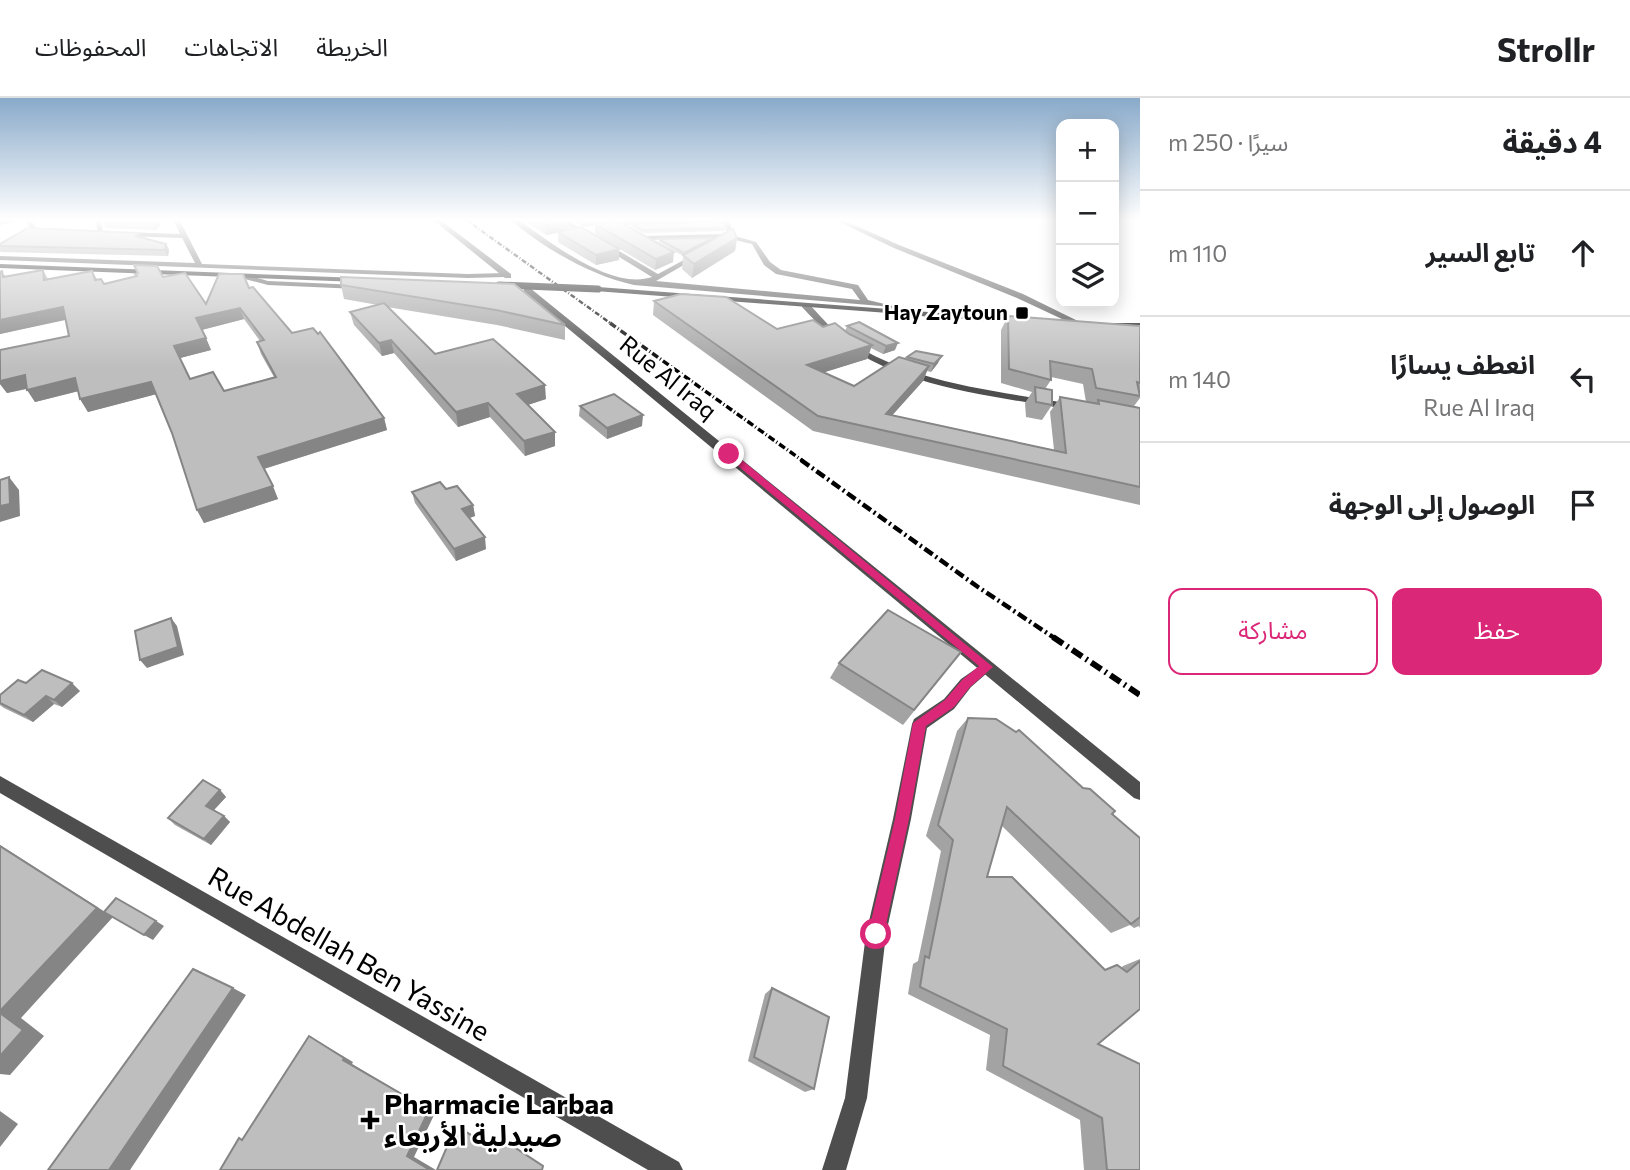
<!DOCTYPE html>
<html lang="ar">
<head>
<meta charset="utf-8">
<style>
  :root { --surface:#fff; --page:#f2f2f2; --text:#202124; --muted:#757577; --line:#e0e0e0; --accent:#db2777 }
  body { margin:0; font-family:Commissioner,"Noto Sans Arabic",sans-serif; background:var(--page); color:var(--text); direction:rtl }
  .controls { position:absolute; right:21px; top:21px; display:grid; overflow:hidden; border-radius:14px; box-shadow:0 4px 18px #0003 }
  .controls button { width:63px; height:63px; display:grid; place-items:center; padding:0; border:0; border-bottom:2px solid var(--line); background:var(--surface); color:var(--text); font:35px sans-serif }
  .stop { position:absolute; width:21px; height:21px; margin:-16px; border:5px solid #db2777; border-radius:50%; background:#fff }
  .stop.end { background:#db2777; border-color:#fff; box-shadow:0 2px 7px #0008 }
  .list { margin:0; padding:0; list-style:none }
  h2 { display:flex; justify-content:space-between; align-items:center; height:91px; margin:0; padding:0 28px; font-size:30px }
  h2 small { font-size:23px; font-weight:400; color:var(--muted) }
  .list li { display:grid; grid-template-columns:46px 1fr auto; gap:21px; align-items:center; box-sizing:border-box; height:126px; padding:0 28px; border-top:2px solid var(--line) }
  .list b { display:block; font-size:26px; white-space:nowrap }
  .list p { margin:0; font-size:23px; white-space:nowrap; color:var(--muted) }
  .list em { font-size:23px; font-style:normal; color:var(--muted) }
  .actions { display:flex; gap:14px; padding:21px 28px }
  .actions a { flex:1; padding:16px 0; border:2px solid var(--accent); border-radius:14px; text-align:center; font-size:24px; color:var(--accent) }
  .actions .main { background:var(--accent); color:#fff }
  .icon { flex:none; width:38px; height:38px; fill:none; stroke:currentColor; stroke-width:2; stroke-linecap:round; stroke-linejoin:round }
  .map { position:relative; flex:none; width:1140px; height:1072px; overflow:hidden; direction:ltr }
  header { display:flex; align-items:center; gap:42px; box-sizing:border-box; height:98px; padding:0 35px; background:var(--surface); border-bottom:2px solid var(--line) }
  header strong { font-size:33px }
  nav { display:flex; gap:38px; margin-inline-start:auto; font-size:24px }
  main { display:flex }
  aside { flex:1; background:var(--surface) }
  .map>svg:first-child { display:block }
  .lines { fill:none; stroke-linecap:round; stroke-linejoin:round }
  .minor { fill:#4e4e4e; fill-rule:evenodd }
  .tertiary { fill:#4e4e4e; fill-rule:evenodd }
  .secondary { fill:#1b1b1b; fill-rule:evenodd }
  .rail-far3 { stroke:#000; stroke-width:2.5; stroke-dasharray:5 2 1 2; stroke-linecap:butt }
  .rail-far2 { stroke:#000; stroke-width:3.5; stroke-dasharray:7 2.5 1 2.5; stroke-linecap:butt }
  .rail-far1 { stroke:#000; stroke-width:4.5; stroke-dasharray:10 3.5 2 3.5; stroke-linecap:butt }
  .rail { stroke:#000; stroke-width:6; stroke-dasharray:12 4.5 2 4.5; stroke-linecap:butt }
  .secondary-bridge { stroke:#1b1b1b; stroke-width:7 }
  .wall { fill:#a3a3a3; fill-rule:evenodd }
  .shaded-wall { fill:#858585 }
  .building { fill:#bebebe; stroke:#858585; stroke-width:2; fill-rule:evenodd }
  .route { fill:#db2777 }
  .poi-dot { fill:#000; stroke:#fff; stroke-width:2.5 }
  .labels { text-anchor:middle; stroke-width:5; stroke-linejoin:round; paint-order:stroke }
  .far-poi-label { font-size:21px; font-weight:bold; fill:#000; stroke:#fff; text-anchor:end }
  .street-label { font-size:24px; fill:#000; stroke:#fff }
  .near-street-label { font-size:28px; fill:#000; stroke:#fff }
  .near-poi-label { font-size:28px; font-weight:bold; fill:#000; stroke:#fff; text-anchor:start }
</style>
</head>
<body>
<header>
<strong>Strollr</strong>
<nav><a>الخريطة</a><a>الاتجاهات</a><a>المحفوظات</a></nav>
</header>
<main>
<aside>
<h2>4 دقيقة<small>سيرًا · 250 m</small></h2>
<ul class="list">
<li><svg class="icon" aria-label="ahead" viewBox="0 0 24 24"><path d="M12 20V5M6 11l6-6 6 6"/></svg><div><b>تابع السير</b></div><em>110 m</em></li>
<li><svg class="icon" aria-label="left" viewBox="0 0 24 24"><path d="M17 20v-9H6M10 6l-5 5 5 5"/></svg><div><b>انعطف يسارًا</b><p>Rue Al Iraq</p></div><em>140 m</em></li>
<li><svg class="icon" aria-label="arrive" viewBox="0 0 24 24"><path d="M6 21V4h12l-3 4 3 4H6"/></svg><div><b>الوصول إلى الوجهة</b></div></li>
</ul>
<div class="actions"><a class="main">حفظ</a><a>مشاركة</a></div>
</aside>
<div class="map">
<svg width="1140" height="1072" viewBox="0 0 1140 1072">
  <rect width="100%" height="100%" fill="#fff"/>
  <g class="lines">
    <g class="minor">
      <polygon points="10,121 24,121 0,127 0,123"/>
      <polygon points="25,121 31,121 35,129 51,133 48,135 31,132"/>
      <polygon points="95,121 101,121 103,136 98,135"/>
      <polygon points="173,121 179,121 202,166 468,176 505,175 509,177 505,179 468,180 0,162 0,158 195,165 182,140 124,138 121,136 124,134 180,136"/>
      <path d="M509,121H517C549,143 611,193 652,179L557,121H565L658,176L695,156L701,157L656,183L860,202L852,191L776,176L764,167L752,146L731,141L720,145V143L724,140L641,142L638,140L641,138L728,136L723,125L614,127L611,125L614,123L728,121L735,138L756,144L770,164L781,172L858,187L868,202L930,217L926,219L881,208L634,187C589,177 544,150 509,121Z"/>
      <polygon points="833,121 841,121 899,147 1023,196 1084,226 1077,228 1017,200 894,150"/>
      <polygon points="244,176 268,183 358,187 362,189 358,191 268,187 241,180 240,178"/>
      <path d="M802,205H808C817,214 825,224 834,232C900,285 992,292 1072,306L1077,309L1072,312C990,297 895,290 829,235C819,228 811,218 802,209Z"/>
      <polygon points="987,563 992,565 994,569 971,589 954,611 927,630 911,721 886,836 867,1000 846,1072 822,1072 845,1000 866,836 893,721 912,626 914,621 944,601 961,581"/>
    </g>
    <g class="tertiary">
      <polygon points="432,121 439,121 511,176 511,180 505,180"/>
      <polygon points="524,190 530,190 1140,684 1140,702 1134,700 524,194"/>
      <polygon points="0,678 679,1064 683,1072 648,1072 0,695"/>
    </g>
    <g class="secondary">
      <polygon points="0,166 359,180 363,182 359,184 0,170"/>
      <polygon points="598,189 1022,221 1026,223 1022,225 595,193 594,191"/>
      <rect x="1109" y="225" width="31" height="4"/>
    </g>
    <polyline class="rail-far3" points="465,121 613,227"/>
    <polyline class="rail-far2" points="610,225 803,363"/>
    <polyline class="rail-far1" points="801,362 978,489 1056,541"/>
    <polyline class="rail" points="1053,539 1140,597"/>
    <polyline class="secondary-bridge" points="499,187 598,191"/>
  </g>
  <g class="wall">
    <polygon points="102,121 158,121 160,127 156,132 106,130"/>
    <polygon points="522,121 567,121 569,132 619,151 619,162 596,167 558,144 558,135 546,137"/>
    <polygon points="570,121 613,121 611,123 673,164 655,172 595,136 595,127 583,129"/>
    <polygon points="632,126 726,130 725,133 643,135 631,129"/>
    <polygon points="142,140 166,146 169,152 168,158 1,154 0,153 0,146"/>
    <polygon points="713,140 712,142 737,140 735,153 692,180 682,171 683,158 659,144 659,141"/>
    <path d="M43,172L48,181L92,173L97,181L104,186L163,179L206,206L249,190L292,235L384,320L387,332L264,371L278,401L204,425L197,412L172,335L156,296L88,314L80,301L78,293L35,304L27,291L7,295L0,286V252L69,238L66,221L0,236V174L6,178ZM244,221L260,243L257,244L261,256L274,279L224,293L190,281L180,260L211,252L202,232Z"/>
    <polygon points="341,179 565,227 565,242 497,227 387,209 435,256 546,301 528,307 555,348 525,358 490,319 458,329 394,255 382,258 354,227 350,214 378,207 344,201 341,187"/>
    <polygon points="654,203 777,231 823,229 845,233 847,228 895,252 883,256 871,250 867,261 824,274 854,288 906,261 907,259 938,265 931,274 927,273 923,283 892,317 1054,352 1050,314 1060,299 1086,304 1083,286 1051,279 1051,282 1045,291 1052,307 1042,322 1026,319 1025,305 1032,294 1001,285 1001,232 1008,218 1140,228 1140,300 1134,308 1140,310 1140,407 813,333 653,217"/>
    <polygon points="580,308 642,328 607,341 579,318"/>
    <polygon points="446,391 473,407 475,418 469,420 486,451 456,463 415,405 412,394"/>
    <polygon points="961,554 903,627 830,580 839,565"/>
    <polygon points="26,585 80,593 62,609 54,606 33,624 4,610 0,607 0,597"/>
    <polygon points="968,620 1112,716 1140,740 1140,830 1139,828 1134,830 1130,827 1111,835 1002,728 987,779 1105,872 1121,870 1123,868 1140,861 1140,911 1098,946 1140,1072 1084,1072 1080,1022 986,972 990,937 908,896 913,866 918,863 941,753 926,738 957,633"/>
    <polygon points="220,692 226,699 214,712 224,718 230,724 211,747 175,727 168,720"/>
    <polygon points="772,890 814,991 805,994 748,963 765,896"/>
  </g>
  <g class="shaded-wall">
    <polygon points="152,121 158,121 160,127 156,132 151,122"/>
    <polygon points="584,121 613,121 610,124 583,129"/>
    <polygon points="569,123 569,132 546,137 546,128"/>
    <polygon points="713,140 712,143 684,158 684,155"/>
    <polygon points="737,140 735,153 692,180 694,166"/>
    <polygon points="166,146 169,152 168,158 165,152"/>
    <polygon points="619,151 619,162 596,167 596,157"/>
    <polygon points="674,154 673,164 655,172 656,161"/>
    <polygon points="63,209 70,221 0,236 0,222"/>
    <polygon points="240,210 244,221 201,232 196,220"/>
    <polygon points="206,240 211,252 180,260 174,248"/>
    <polygon points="391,242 394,255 382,258 379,245"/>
    <polygon points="898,245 895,252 883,256 886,248"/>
    <polygon points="872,247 867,261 803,281 807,267"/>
    <polygon points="942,258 938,265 931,274 934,266"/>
    <polygon points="929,268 923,283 880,331 886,316"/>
    <polygon points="25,277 33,289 7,295 0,286 0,283"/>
    <polygon points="75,280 83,292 35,304 27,292"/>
    <polygon points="151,284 157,296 88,314 80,301"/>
    <polygon points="545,287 546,301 518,310 517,296"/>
    <polygon points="488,305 490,319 458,329 456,314"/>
    <polygon points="643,317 642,328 607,341 607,330"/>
    <polygon points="384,320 387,332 263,371 258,359"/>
    <polygon points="555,334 555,348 525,358 524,343"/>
    <polygon points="9,379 19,392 20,418 0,424 0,408"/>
    <polygon points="273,388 278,401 204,425 197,412"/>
    <polygon points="473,407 475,418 464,422 462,411"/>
    <polygon points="485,439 486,451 456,463 454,451"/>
    <polygon points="171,520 177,528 184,557 147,570 140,562"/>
    <polygon points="72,585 80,593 62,609 54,602"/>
    <polygon points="46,598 54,606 33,624 24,617"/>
    <polygon points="220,692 226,699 212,714 206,708"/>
    <polygon points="224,718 230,724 211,747 204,741"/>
    <polygon points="0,747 113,819 21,920 44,938 10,977 0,976"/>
    <polygon points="156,823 164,828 153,842 144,837"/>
    <polygon points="233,890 246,897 130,1072 109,1072"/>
    <polygon points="309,938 353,964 352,966 435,1015 414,1059 436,1072 430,1072 407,1058 343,962"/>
    <polygon points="0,1013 18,1026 0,1049"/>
    <polygon points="456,1028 461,1030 500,1053 496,1052"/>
  </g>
  <g class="building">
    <polygon points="535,121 567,121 569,123 546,128"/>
    <polygon points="616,122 674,154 656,161 595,126"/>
    <polygon points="723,124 726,130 643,132 632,126"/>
    <polygon points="581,129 619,151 596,157 558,134"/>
    <polygon points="28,130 140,135 136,138 166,146 165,152 0,148 0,146"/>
    <polygon points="733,131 737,140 694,166 683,157"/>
    <polygon points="713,140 684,155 659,141"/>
    <path d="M134,167L157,168L163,179L185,175L206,206L219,176H243L249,190L253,189L292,235L313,230L318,236L320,234L384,320L258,359L273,388L197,412L172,335L151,284L80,301L75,280L27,292L25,277L0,283V252L69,238L63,209L0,222V174L2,173L3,179L43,172L44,182L92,173L95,182L101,181L104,186L137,178L135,176L138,175ZM240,210L264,242L257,244L276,279L224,293L213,274L190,281L174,248L206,240L196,220Z"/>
    <polygon points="341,179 514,186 565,227 496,212 341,187"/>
    <polygon points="681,196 726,199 777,231 813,222 823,229 835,225 849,236 872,247 807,267 854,288 899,259 929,268 886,316 1066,355 1060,299 1099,306 1098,302 1140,310 1140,389 818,318 654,203"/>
    <polygon points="384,205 435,256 493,241 545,287 517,296 555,334 524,343 488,305 456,314 391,242 379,245 350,214"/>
    <polygon points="1008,218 1140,228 1140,285 1137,284 1140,298 1096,290 1092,271 1050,263 1051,282 1009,271"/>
    <polygon points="859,224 898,245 886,248 847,228"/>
    <polygon points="916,253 942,258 934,266 907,259"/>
    <polygon points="1035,289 1052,292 1052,307 1036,304"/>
    <polygon points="614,296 643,317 607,330 580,308"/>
    <polygon points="9,379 10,406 0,408 0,382"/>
    <polygon points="440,384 446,391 457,388 473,407 462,411 485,439 454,451 412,394"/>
    <polygon points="888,512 961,554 914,612 839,565"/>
    <polygon points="171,520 178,549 140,562 135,533"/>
    <polygon points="42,572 72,585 54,602 46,598 24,617 0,605 0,597 18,582 26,585"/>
    <polygon points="968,620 996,621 1016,634 1019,632 1083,690 1090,691 1115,713 1112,716 1140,740 1140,819 1131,826 1007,709 987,779 1012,779 1105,872 1117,867 1127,874 1140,863 1140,911 1098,946 1140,966 1140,1072 1107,1072 1102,1020 1003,968 1007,931 920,889 925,858 929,860 953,742 938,727"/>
    <polygon points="203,682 220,692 206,708 224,718 204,741 168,720"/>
    <polygon points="0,748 97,810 0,913"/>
    <polygon points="116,800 156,823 144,837 104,814"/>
    <polygon points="193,871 233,890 109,1072 48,1072"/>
    <polygon points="772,890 829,919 814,991 754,959"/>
    <polygon points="0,915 23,932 0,958"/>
    <polygon points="309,938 344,960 343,962 429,1012 407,1058 430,1072 220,1072 239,1040 242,1042"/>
    <polygon points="456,1028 496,1052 502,1041 543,1068 542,1072 437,1072"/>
  </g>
  <linearGradient id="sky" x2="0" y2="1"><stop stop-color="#89aaca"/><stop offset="0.45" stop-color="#fff"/><stop offset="1" stop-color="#fff" stop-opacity="0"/></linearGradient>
  <rect width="1140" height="271" fill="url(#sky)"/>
  <polygon class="route" points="726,354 732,354 993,569 970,589 954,609 926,628 909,721 884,836 882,842 876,844 870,842 868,836 895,721 913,625 945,602 962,582 979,568 726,358"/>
  <g class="poi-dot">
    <rect x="1015" y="208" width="14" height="14" rx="3.5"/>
    <path d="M366.5 1011.5h7v7h7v7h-7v7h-7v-7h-7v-7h7z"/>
  </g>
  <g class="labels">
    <g class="far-poi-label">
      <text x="1008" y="222">Hay Zaytoun</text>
    </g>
    <g class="street-label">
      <text transform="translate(668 280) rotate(39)" y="8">Rue Al Iraq</text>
    </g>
    <g class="near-street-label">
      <text transform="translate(349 856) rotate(30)" y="10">Rue Abdellah Ben Yassine</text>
    </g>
    <g class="near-poi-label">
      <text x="384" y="1016">Pharmacie Larbaa<tspan x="384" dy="32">صيدلية الأربعاء</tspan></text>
    </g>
  </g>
</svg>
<div class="controls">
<button>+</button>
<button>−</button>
<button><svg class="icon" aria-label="layers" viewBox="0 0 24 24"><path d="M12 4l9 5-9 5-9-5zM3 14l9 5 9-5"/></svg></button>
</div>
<div class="stop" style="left:876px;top:836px"></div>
<div class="stop end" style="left:729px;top:356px"></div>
</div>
</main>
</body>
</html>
